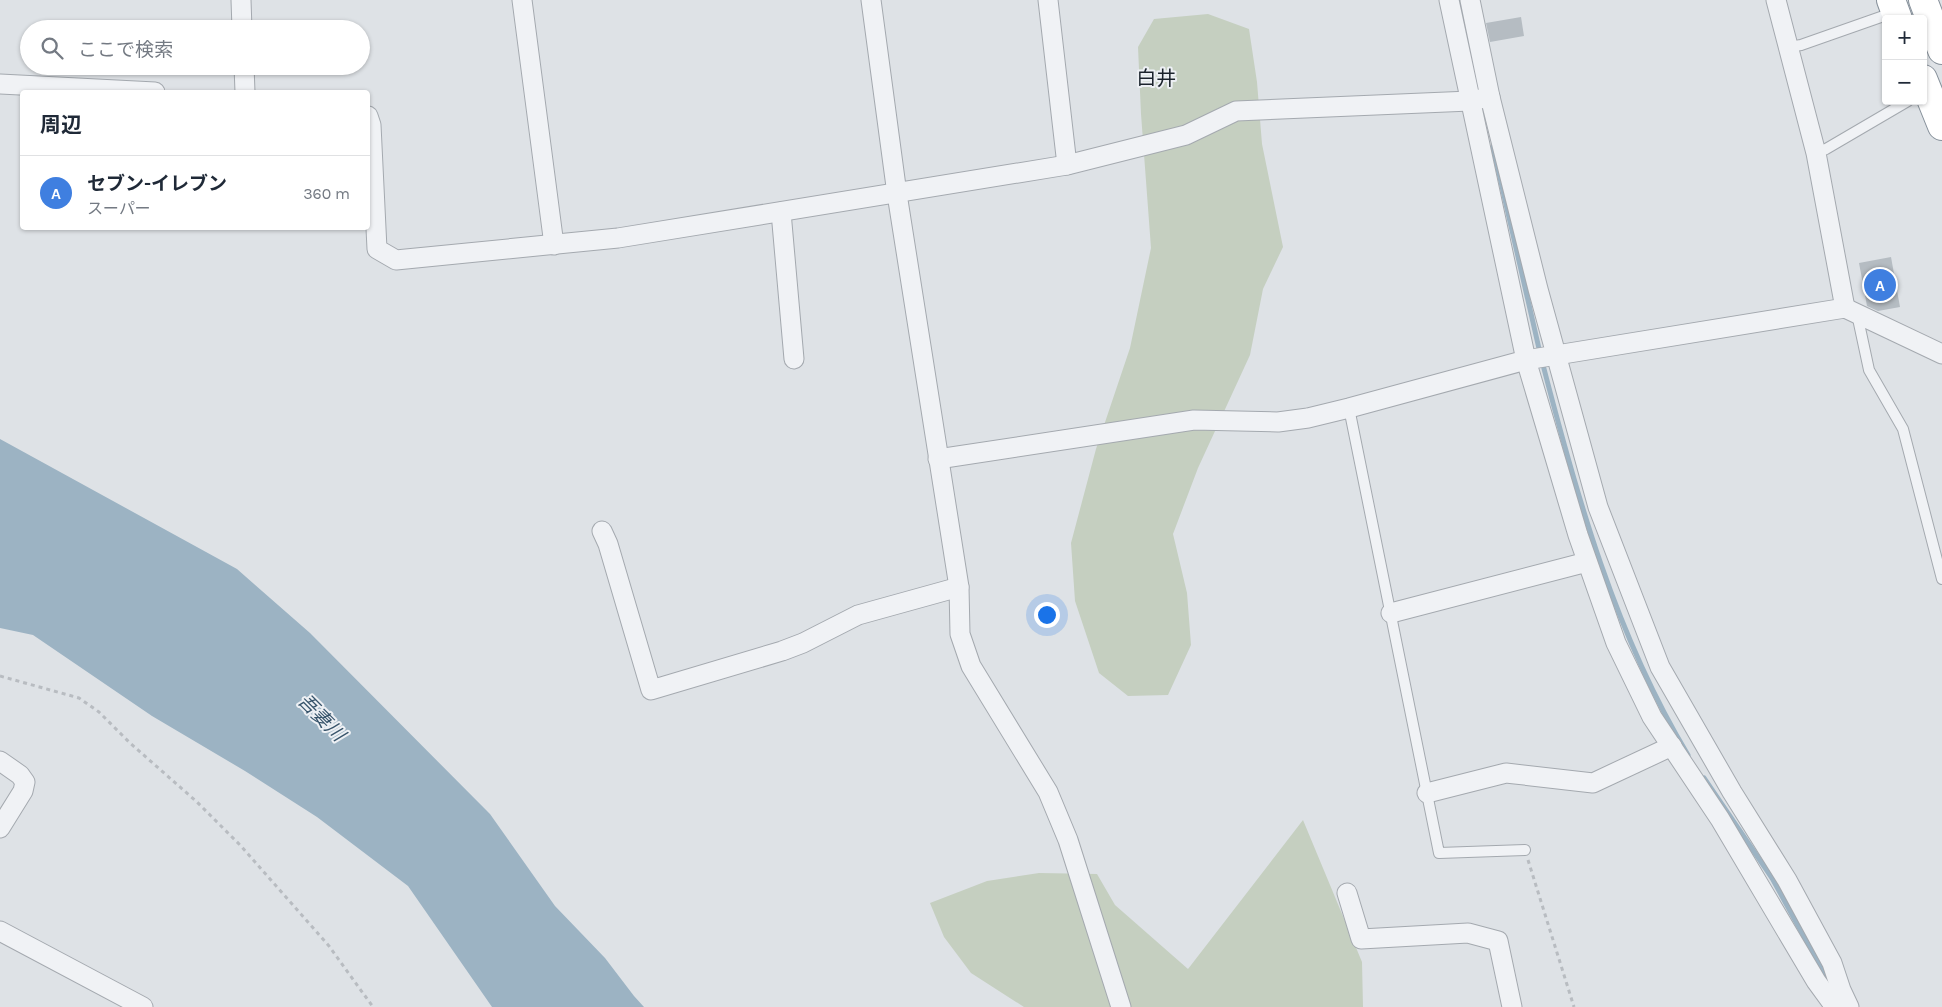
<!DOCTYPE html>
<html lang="ja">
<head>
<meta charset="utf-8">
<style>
  :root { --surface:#fff; --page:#f6f6f7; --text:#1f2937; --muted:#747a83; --line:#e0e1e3; --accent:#c04d6d }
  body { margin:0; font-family:Karla,"Noto Sans JP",sans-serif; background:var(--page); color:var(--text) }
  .controls { position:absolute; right:15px; top:15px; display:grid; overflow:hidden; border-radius:5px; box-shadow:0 1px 4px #0004 }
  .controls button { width:45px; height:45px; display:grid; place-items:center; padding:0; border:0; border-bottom:1px solid var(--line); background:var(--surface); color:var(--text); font:25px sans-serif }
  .you { position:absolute; left:1046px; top:614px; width:18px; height:18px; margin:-12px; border:4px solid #fff; border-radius:50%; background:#1a73e8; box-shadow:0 0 0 8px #1a73e833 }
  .badge { display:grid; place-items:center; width:32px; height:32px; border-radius:50%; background:var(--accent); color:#fff; font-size:16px; font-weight:700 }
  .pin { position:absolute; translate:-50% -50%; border:2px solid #fff; box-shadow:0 1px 5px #0006 }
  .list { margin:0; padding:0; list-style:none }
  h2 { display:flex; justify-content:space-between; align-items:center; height:65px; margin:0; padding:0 20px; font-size:21px }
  h2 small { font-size:16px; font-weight:400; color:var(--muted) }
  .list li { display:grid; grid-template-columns:32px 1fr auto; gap:15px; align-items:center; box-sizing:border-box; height:75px; padding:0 20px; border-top:1px solid var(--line) }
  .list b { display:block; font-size:19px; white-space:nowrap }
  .list p { margin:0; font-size:16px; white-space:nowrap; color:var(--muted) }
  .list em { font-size:16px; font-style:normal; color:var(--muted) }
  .icon { flex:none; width:28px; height:28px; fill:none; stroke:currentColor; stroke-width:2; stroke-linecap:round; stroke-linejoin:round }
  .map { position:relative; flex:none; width:1942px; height:1007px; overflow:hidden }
  .search { position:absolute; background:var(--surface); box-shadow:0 1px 4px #0004; left:20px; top:20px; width:350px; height:55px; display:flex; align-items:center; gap:12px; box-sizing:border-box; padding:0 18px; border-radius:28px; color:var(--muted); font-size:19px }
  .panel { position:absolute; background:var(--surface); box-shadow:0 1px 4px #0004; left:20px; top:90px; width:350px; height:140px; border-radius:5px }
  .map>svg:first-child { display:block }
  .green { fill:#c5cfc0 }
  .water { fill:#9cb3c3 }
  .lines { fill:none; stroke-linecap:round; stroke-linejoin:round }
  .stream { stroke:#9cb3c3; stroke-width:5 }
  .building { fill:#b5bcc2 }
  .lane-casing { stroke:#a4a9af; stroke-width:12 }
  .street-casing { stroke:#a4a9af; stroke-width:21 }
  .highway-casing { stroke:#87919b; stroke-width:30 }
  .path { stroke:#b8bcc1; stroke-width:3; stroke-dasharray:4 4; stroke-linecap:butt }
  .lane { stroke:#f0f2f5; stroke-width:10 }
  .street { stroke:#f0f2f5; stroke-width:19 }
  .highway { stroke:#fff; stroke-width:28 }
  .labels { text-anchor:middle; stroke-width:4; stroke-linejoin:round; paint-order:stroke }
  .water-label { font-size:19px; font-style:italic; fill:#37546b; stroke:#edf0f4 }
  .quarter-label { font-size:20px; fill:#1b232c; stroke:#edf0f4 }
</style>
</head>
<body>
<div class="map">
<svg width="1942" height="1007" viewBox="0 0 1942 1007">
  <rect width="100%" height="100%" fill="#dee2e6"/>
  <g class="green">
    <polygon points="1208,14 1249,29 1257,82 1262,144 1283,247 1263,289 1250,355 1198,468 1173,534 1187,593 1191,645 1168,695 1128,696 1099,673 1075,601 1071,543 1096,449 1130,348 1151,248 1141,114 1138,47 1154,19"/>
    <polygon points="1303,820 1362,962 1363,1007 1024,1007 971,973 944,937 930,903 987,881 1039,873 1097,874 1115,905 1188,969"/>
  </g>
  <polygon class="water" points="0,439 237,569 310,633 490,814 555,906 605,958 634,996 644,1007 492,1007 408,886 317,817 245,771 152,716 33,635 0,628"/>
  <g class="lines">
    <g class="stream">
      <polyline points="1459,0 1462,19"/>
      <polyline points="1468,47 1480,92"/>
      <polyline points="1493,147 1540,353"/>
      <path d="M1542,361C1577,497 1615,634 1688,755"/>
      <polyline points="1704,778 1772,878 1830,984"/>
    </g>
  </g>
  <g class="building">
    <polygon points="1521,17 1524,36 1490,42 1486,23"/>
    <polygon points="1891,257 1900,307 1878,311 1867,306 1859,263"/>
  </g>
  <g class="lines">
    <defs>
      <g id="lane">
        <polyline points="1789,47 1801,45 1895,12"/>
        <polyline points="1816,153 1826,149 1908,101"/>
        <polyline points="1857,314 1869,370 1903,429 1942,579"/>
        <polyline points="1349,408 1439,853 1525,850"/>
      </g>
      <g id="street">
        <polyline points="241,0 242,29"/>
        <polyline points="522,0 554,245"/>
        <polyline points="871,0 897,194 959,587 960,634 971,666 1048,792 1068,840 1121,1007"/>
        <polyline points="1048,0 1067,165"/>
        <polyline points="1449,0 1526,360 1578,535 1616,643 1652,717 1720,819 1816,981 1835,1007"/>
        <polyline points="1470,0 1490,97 1538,289 1598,507 1660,667 1732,792 1787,880 1832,963 1841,990 1849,1007"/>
        <polyline points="1776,0 1816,153 1845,308"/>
        <polyline points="244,66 245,92"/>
        <polyline points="0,84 155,92"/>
        <polyline points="368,116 371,125 377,249 396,260 618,238 1067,165 1186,135 1236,111 1470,101 1490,97"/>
        <polyline points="781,212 794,359"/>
        <polyline points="938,459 1194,420 1278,422 1308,418 1349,408 1526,360 1845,308 1942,354"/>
        <polyline points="602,531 608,544 651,690 782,651 803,643 858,615 959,587"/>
        <polyline points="1391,613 1587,562"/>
        <polyline points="0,761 20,775 25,782 23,791 0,828"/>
        <polyline points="1427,793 1506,773 1593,783 1672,746"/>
        <polyline points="1347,893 1361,939 1468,933 1498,941 1512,1007"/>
        <polyline points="0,931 143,1007"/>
      </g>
      <g id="highway">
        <polyline points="1891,0 1898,19"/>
        <polyline points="1923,0 1942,50"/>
        <polyline points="1923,79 1942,126"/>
      </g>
    </defs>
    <use href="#lane" class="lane-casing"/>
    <use href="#street" class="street-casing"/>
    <use href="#highway" class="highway-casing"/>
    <g class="path">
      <polyline points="0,676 79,698 99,712 130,743 197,802 241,846 329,946 373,1007"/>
      <polyline points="1528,860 1574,1007"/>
    </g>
    <use href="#lane" class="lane"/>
    <use href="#street" class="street"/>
    <use href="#highway" class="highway"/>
  </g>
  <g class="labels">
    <g class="water-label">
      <text transform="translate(322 717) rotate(45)" y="7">吾妻川</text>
    </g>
    <g class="quarter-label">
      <text x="1156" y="85">白井</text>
    </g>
  </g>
</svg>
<div class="controls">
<button>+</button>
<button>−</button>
</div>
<div class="you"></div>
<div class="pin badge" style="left:1880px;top:285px;background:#3f7fe0">A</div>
<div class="search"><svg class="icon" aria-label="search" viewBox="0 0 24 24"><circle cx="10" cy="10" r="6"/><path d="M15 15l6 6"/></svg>ここで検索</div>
<section class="panel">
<h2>周辺<small></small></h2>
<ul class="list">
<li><span class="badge" style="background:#3f7fe0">A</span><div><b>セブン-イレブン</b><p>スーパー</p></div><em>360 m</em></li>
</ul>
</section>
</div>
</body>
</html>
